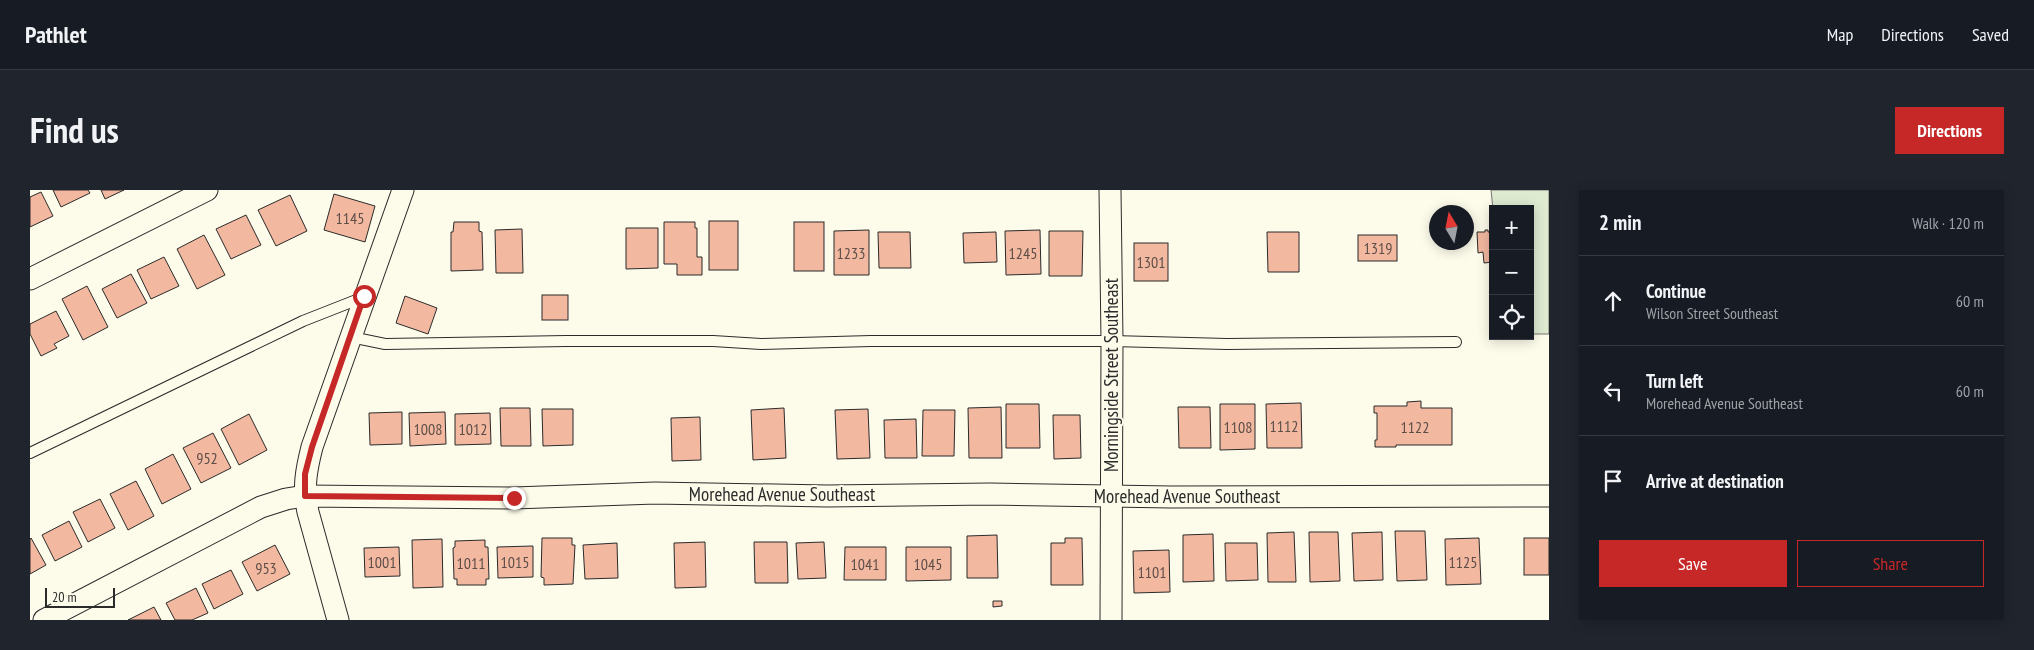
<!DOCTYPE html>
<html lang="en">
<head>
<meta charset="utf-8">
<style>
  :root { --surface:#171b24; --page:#20242c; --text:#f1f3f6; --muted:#9ea1a6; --line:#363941; --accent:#c62828 }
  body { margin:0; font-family:"PT Sans Narrow",sans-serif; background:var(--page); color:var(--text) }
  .controls { position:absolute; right:15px; top:15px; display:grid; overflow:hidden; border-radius:0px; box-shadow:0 2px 12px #0003 }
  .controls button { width:45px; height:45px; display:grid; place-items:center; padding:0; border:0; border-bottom:1px solid var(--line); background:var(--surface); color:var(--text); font:25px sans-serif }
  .compass { position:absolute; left:1399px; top:15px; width:45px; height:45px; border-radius:50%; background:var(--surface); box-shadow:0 2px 12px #0003; rotate:350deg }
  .scale { position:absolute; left:15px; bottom:12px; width:70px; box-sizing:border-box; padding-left:5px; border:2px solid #2b2b2b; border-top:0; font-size:14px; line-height:18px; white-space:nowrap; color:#2b2b2b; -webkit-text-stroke:4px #fdfbea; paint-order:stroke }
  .stop { position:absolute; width:15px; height:15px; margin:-11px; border:4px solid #c62828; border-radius:50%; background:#fff }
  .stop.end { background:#c62828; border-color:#fff; box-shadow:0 1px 5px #0008 }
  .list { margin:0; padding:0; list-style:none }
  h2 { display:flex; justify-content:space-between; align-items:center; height:65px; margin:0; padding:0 20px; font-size:21px }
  h2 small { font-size:16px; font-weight:400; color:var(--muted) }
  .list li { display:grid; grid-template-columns:32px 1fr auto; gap:15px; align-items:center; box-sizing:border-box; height:90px; padding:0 20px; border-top:1px solid var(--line) }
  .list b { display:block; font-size:19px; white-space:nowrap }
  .list p { margin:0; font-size:16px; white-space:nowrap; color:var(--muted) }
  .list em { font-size:16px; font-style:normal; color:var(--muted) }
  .actions { display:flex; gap:10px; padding:15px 20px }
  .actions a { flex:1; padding:11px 0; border:1px solid var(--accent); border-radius:0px; text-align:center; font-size:18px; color:var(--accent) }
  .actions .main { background:var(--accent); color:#fff }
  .icon { flex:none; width:28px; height:28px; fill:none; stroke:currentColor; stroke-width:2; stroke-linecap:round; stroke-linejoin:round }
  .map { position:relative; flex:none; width:1519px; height:430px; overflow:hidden; border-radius:0px }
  header { display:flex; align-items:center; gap:30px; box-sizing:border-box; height:70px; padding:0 25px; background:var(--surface); border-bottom:1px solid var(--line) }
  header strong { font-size:24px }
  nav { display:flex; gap:28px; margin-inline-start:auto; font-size:18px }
  .intro { display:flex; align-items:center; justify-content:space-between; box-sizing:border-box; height:120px; padding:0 30px }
  h1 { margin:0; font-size:35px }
  .button { padding:12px 22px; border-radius:0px; background:var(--accent); color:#fff; font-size:18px; font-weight:700 }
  main { display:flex; gap:30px; padding:0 30px }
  aside { flex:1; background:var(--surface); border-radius:0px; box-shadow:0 2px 12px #0003 }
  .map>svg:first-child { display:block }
  .green { fill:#deebd1; stroke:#74746e }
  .building { fill:#f2b8a0; stroke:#2b2b2b }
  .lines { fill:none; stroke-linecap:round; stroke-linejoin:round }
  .service-casing { stroke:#2b2b2b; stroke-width:12 }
  .minor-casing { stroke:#2b2b2b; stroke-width:23 }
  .service { stroke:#fdfbea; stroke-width:10 }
  .minor { stroke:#fdfbea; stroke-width:21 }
  .route { stroke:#c62828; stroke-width:6 }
  .labels { text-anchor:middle; stroke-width:4; stroke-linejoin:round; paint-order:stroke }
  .number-label { font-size:16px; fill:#5d4e48 }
  .street-label { font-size:19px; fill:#2b2b2b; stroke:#fdfbea }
</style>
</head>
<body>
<header>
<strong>Pathlet</strong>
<nav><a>Map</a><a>Directions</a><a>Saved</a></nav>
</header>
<div class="intro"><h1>Find us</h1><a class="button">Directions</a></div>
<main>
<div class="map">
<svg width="1519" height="430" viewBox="0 0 1519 430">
  <rect width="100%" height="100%" fill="#fdfbea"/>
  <polygon class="green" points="1461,0 1519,0 1519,144 1500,144 1500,19 1463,19"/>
  <g class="building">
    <polygon points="23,0 58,0 60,3 31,17"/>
    <polygon points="71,0 94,0 75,9"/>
    <polygon points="11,2 23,26 0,37 0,7"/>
    <polygon points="304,4 345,16 335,52 294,40"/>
    <polygon points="260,5 277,41 246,56 228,20"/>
    <polygon points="216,25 231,55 201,69 186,39"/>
    <rect x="679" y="31" width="29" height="49"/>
    <polygon points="424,32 449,32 449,41 452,42 453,80 421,81 421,42 423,42"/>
    <polygon points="634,32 665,32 665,38 667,38 667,67 672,67 672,85 647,85 647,74 634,74"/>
    <rect x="764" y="32" width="30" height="49"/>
    <polygon points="596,38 628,38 628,78 596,79"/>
    <polygon points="492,39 493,83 466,83 465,40"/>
    <polygon points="839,40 839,85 804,85 804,41"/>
    <polygon points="1010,40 1011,84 976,85 975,41"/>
    <polygon points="1455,40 1458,40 1458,42 1463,42 1463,72 1454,73 1453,62 1448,63 1447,42 1455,42"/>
    <polygon points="1019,41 1053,41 1052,86 1019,86"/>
    <polygon points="848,42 880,42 881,78 849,78"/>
    <polygon points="966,42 967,72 934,73 933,43"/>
    <polygon points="1237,42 1269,42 1269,82 1238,82"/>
    <polygon points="174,45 195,85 167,99 147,59"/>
    <rect x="1328" y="45" width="39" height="26"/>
    <rect x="1104" y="53" width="34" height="38"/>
    <polygon points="134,67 149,96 121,109 107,80"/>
    <polygon points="101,84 117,113 87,128 72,99"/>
    <polygon points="57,96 78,137 53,150 32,109"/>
    <rect x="512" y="105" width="26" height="25"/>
    <polygon points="375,106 407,118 398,144 366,133"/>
    <polygon points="26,121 39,146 24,154 27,158 11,166 0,144 0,134"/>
    <polygon points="1391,211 1391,218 1422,218 1422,255 1366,255 1366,257 1345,257 1345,250 1347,250 1347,223 1344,223 1344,216 1377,216 1377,212"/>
    <polygon points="1271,213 1272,258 1237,258 1236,214"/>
    <polygon points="976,214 1009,214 1010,258 976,258"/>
    <polygon points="1190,214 1225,214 1225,259 1190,260"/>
    <polygon points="971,217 972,268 939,268 938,218"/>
    <polygon points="1148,217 1180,217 1181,258 1149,258"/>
    <polygon points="470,218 500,218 501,256 471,256"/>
    <polygon points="754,218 756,268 723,270 721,220"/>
    <polygon points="512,219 543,219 543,255 513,256"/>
    <polygon points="838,219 840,268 807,269 805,220"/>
    <polygon points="893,220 925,220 924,266 892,266"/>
    <polygon points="372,222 372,254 340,255 339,223"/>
    <polygon points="415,222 416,254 380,256 379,223"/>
    <polygon points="460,223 461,254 425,255 425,224"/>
    <polygon points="219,224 237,260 209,275 191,239"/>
    <polygon points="1023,225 1050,225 1051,268 1024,269"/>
    <polygon points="670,227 671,270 642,271 641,228"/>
    <polygon points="886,229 887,268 855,268 854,230"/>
    <polygon points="183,243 201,278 171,293 153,258"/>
    <polygon points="143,264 161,299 132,314 115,279"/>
    <polygon points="106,291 124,326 98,340 80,304"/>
    <polygon points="70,309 85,338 58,352 43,322"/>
    <polygon points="39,331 52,357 25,371 12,345"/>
    <polygon points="1365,341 1395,341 1397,390 1367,391"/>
    <polygon points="1264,342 1266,392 1238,392 1237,343"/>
    <polygon points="1279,342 1308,342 1310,391 1280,392"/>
    <polygon points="1352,342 1353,390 1324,391 1322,343"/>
    <polygon points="1183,344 1184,391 1153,392 1153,345"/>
    <polygon points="967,345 968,388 937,388 937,346"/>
    <polygon points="1,348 16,375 0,384 0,349"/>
    <polygon points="512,348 542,348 542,355 545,355 543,394 514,395 514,388 511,387"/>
    <polygon points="1035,348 1052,348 1053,395 1021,395 1021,353 1035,353"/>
    <polygon points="1449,348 1451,394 1416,395 1415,349"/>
    <rect x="1494" y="348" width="25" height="37"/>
    <polygon points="412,349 413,397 383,398 382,350"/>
    <polygon points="455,350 455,357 458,357 459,389 456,389 456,395 427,395 427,389 424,389 423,358 425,357 425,351"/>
    <polygon points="675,352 676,397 645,398 644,353"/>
    <polygon points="724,352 757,352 758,393 725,393"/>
    <polygon points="794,352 796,388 768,389 766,353"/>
    <polygon points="587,353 588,388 555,389 553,355"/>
    <polygon points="1195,353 1227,353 1228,390 1196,391"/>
    <polygon points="245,355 260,384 227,401 212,372"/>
    <polygon points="503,356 503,387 468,388 467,357"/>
    <polygon points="369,357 370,386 335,387 334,358"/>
    <polygon points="815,357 856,357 856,390 814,390"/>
    <polygon points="876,357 921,357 921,390 876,391"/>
    <polygon points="1139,360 1140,402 1104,403 1103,361"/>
    <polygon points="201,380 213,404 184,419 172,394"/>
    <polygon points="166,398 178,423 162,430 145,430 136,413"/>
    <polygon points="963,411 972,411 972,416 963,417"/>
    <polygon points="124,417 131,430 98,430"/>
  </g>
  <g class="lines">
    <defs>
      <g id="service">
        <polyline points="321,147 355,154 536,151 683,151 731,154 841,151 1082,151 1197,154 1426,152"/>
        <polyline points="0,263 273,131 334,107"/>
      </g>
      <g id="minor">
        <polyline points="1080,0 1082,151 1081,430"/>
        <polyline points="0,89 177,0"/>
        <polyline points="14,430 231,317 256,309 275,306 484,308 625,303 797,306 960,304 1141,307 1519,306"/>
        <path d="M308,430L278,322C273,297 276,281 282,257L373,0"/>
      </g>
    </defs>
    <use href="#service" class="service-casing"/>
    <use href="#minor" class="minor-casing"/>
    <use href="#service" class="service"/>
    <use href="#minor" class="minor"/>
  </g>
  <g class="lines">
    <polyline class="route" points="334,106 282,257 275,284 275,306 484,308"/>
  </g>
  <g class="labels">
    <g class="number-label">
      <text x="320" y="34">1145</text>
      <text x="1348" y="64">1319</text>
      <text x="821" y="69">1233</text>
      <text x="993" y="69">1245</text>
      <text x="1121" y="78">1301</text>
      <text x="1254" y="242">1112</text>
      <text x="1208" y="243">1108</text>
      <text x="1385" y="243">1122</text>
      <text x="398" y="245">1008</text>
      <text x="443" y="245">1012</text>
      <text x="177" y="274">952</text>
      <text x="352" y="378">1001</text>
      <text x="485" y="378">1015</text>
      <text x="1433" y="378">1125</text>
      <text x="441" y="379">1011</text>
      <text x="835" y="380">1041</text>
      <text x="898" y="380">1045</text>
      <text x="236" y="384">953</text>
      <text x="1122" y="388">1101</text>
    </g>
    <g class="street-label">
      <text transform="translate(1081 185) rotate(-90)" y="7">Morningside Street Southeast</text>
      <text x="752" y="311">Morehead Avenue Southeast</text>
      <text x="1157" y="313">Morehead Avenue Southeast</text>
    </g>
  </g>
</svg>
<div class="controls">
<button>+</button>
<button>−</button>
<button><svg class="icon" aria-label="locate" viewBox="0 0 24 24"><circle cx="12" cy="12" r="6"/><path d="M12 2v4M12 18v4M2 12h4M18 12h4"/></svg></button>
</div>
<svg class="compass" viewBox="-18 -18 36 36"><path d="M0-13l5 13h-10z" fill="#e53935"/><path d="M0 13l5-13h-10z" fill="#9ea1a6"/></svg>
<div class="scale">20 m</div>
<div class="stop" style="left:334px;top:106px"></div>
<div class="stop end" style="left:484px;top:308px"></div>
</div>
<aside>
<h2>2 min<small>Walk · 120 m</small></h2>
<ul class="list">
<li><svg class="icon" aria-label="ahead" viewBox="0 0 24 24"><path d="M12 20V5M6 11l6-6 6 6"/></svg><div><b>Continue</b><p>Wilson Street Southeast</p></div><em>60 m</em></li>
<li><svg class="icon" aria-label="left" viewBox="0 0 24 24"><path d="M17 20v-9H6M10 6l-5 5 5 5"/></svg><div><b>Turn left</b><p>Morehead Avenue Southeast</p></div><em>60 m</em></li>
<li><svg class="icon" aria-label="arrive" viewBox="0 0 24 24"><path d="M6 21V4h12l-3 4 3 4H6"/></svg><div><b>Arrive at destination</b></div></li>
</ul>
<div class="actions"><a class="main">Save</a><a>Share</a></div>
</aside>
</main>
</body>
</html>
